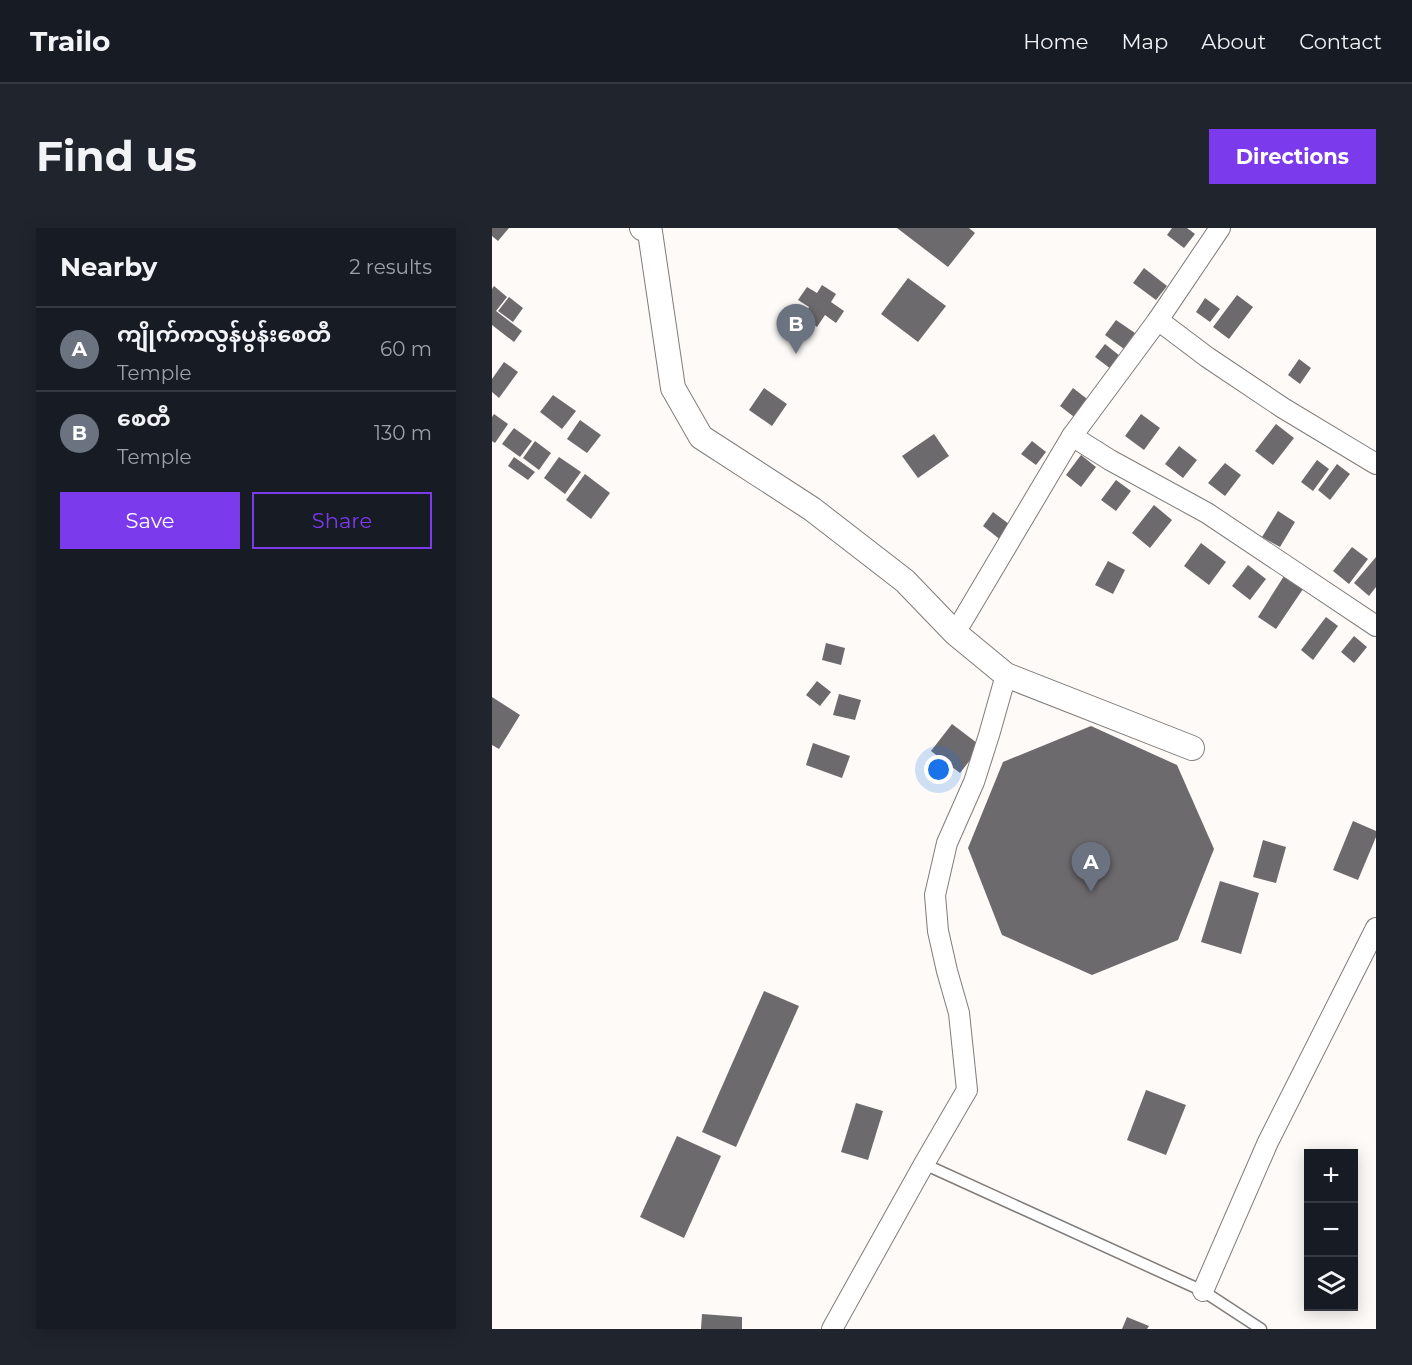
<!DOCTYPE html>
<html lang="en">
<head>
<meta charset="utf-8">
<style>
  :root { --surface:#171b24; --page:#20242c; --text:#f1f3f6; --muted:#9ea1a6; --line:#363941; --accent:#7c3aed }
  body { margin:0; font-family:Montserrat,"Noto Sans Myanmar",sans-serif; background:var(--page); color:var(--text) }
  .controls { position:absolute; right:18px; bottom:18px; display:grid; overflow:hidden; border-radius:0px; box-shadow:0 3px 15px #0003 }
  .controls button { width:54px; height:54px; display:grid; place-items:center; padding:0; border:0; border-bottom:2px solid var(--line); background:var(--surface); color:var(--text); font:30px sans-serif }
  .you { position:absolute; left:447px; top:542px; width:21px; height:21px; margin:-15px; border:4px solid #fff; border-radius:50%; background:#1a73e8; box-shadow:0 0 0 9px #1a73e833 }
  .badge { display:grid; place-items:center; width:39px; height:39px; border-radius:50%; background:var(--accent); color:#fff; font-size:20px; font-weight:700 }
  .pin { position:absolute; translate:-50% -50px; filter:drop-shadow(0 2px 3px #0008) }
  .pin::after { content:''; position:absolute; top:32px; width:21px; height:18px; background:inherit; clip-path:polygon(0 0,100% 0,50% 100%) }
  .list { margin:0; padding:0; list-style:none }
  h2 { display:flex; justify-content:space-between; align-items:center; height:78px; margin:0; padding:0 24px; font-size:26px }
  h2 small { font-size:20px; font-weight:400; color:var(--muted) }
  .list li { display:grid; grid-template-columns:39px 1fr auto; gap:18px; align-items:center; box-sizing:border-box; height:84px; padding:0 24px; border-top:2px solid var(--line) }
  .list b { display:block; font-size:22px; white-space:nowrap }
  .list p { margin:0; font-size:20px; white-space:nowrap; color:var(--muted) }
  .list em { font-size:20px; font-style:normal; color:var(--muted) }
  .actions { display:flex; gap:12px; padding:18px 24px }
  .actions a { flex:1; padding:14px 0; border:2px solid var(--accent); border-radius:0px; text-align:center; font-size:21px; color:var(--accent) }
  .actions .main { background:var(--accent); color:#fff }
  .icon { flex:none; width:33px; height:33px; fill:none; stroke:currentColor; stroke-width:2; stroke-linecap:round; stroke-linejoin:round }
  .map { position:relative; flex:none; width:884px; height:1101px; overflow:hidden; border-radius:0px }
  header { display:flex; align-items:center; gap:36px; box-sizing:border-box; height:84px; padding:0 30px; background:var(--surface); border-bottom:2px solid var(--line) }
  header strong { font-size:28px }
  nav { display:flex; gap:33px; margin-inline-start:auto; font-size:21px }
  .intro { display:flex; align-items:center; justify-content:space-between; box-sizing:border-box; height:144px; padding:0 36px }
  h1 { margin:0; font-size:42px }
  .button { padding:15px 27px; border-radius:0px; background:var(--accent); color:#fff; font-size:21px; font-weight:700 }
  main { display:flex; gap:36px; padding:0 36px }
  aside { flex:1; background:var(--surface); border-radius:0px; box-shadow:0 3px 15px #0003 }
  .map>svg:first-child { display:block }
  .building { fill:#6d6a6d }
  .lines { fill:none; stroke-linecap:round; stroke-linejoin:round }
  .service-casing { stroke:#7f7c7a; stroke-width:13 }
  .minor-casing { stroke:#7f7c7a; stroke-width:22 }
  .tertiary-casing { stroke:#7f7c7a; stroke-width:26 }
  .service { stroke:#fff; stroke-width:10 }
  .minor { stroke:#fff; stroke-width:20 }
  .tertiary { stroke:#fff; stroke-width:24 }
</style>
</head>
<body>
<header>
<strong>Trailo</strong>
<nav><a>Home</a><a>Map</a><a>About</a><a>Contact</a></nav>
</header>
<div class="intro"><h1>Find us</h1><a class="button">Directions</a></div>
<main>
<aside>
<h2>Nearby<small>2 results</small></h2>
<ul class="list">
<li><span class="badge" style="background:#6b7280">A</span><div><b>ကျိုက်ကလွန်ပွန်းစေတီ</b><p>Temple</p></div><em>60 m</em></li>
<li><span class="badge" style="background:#6b7280">B</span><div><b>စေတီ</b><p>Temple</p></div><em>130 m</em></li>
</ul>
<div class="actions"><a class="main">Save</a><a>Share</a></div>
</aside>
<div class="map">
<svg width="884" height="1101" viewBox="0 0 884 1101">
  <rect width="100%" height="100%" fill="#fdfaf7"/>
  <g class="building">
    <polygon points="0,0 17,0 6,13 0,8"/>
    <polygon points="405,0 477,0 483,5 456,39"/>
    <polygon points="680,0 695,0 703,6 692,20 675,7"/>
    <polygon points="652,40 675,58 664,72 641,55"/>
    <polygon points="416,50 454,78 426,114 389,86"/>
    <polygon points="330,57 344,66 339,74 352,83 344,95 333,87 325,99 311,89 317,79 306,72 315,59 325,65"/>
    <polygon points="2,58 15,69 4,83 30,103 22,114 0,97 0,61"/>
    <polygon points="745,67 761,79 737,111 721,99"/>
    <polygon points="17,69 31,80 21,94 6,83"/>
    <polygon points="713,70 728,81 718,94 704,84"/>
    <polygon points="624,92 643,105 632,121 613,107"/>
    <polygon points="613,116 628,128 619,141 603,129"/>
    <polygon points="807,131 819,140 808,156 796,147"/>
    <polygon points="12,134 26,144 7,170 0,164 0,151"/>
    <polygon points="272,160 295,176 280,198 257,182"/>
    <polygon points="581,160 599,174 586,192 568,178"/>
    <polygon points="61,167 84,183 70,201 48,184"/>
    <polygon points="2,186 16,196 3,215 0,213 0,189"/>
    <polygon points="649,186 668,200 652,222 633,208"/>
    <polygon points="88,192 109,207 95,225 75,211"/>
    <polygon points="784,196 802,210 781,237 763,223"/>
    <polygon points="22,200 40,213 28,229 10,216"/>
    <polygon points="442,206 457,228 426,250 410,228"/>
    <polygon points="43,213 59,225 47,242 31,230"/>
    <polygon points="540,213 554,224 544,237 529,226"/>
    <polygon points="687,218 705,232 691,250 673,236"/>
    <polygon points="589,227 604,239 589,259 574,247"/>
    <polygon points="22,229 43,244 36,252 16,238"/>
    <polygon points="67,229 89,244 73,266 52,250"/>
    <polygon points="825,232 837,241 821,263 809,254"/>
    <polygon points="733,235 749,247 733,268 716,255"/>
    <polygon points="845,236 858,246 838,272 826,262"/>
    <polygon points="93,246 118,265 99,291 74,272"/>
    <polygon points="624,252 639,263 624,283 609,272"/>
    <polygon points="662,277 680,292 658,320 640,305"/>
    <polygon points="786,283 803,294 788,319 770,309"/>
    <polygon points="501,284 521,299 510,313 491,298"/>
    <polygon points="709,315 734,334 717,357 692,338"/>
    <polygon points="860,319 876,331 857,356 841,343"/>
    <polygon points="884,329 884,359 877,368 862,355"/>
    <polygon points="616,333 633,342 621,366 603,357"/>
    <polygon points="756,337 774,351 758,372 740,358"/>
    <polygon points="792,348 811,361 784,401 766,389"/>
    <polygon points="834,389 846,398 821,432 809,422"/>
    <polygon points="862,408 875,419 862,435 849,424"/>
    <polygon points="334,415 353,420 349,437 330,432"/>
    <polygon points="325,453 339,464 328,478 314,467"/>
    <polygon points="347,466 369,472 363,492 341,487"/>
    <polygon points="0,469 28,487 7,521 0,517"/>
    <polygon points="460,496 489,518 468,545 439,523"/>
    <polygon points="599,498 685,537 722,621 686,712 600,747 510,707 476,620 511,534"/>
    <polygon points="321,515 358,528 350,550 314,537"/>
    <polygon points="861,593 884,603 884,609 866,652 841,642"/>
    <polygon points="771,612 794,619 784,655 761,649"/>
    <polygon points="728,653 767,665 749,726 709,714"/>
    <polygon points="272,763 307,778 244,919 210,904"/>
    <polygon points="654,862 694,877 674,927 635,912"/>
    <polygon points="364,875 391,883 376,932 349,924"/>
    <polygon points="185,908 229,928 192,1010 148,989"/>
    <polygon points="210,1086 250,1089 250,1101 209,1101"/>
    <polygon points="635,1089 657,1098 655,1101 630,1101"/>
  </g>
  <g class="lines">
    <defs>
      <polyline id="service" points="432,936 711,1063 769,1101"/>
      <g id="minor">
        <polyline points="728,0 666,92 580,208 618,232 715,285 884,398"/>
        <polyline points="666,92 715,129 791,180 884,236"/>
        <polyline points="463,405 580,208"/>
        <polyline points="711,1063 776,914 884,700"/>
        <polyline points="340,1101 432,936 475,862 467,785 455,743 446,703 443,667 455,615 482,554 497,507 514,447"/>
      </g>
      <polyline id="tertiary" points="150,0 158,4 181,160 209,209 320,281 413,353 463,405 514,447 700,520"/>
    </defs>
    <use href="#service" class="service-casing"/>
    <use href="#minor" class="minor-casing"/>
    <use href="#tertiary" class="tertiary-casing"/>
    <use href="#service" class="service"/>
    <use href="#minor" class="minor"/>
    <use href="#tertiary" class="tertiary"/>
  </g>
</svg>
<div class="controls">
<button>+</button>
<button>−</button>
<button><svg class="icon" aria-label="layers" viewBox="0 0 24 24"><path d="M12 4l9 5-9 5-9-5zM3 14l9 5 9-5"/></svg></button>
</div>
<div class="you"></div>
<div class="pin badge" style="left:599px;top:664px;background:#6b7280">A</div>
<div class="pin badge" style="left:304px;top:126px;background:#6b7280">B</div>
</div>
</main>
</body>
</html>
